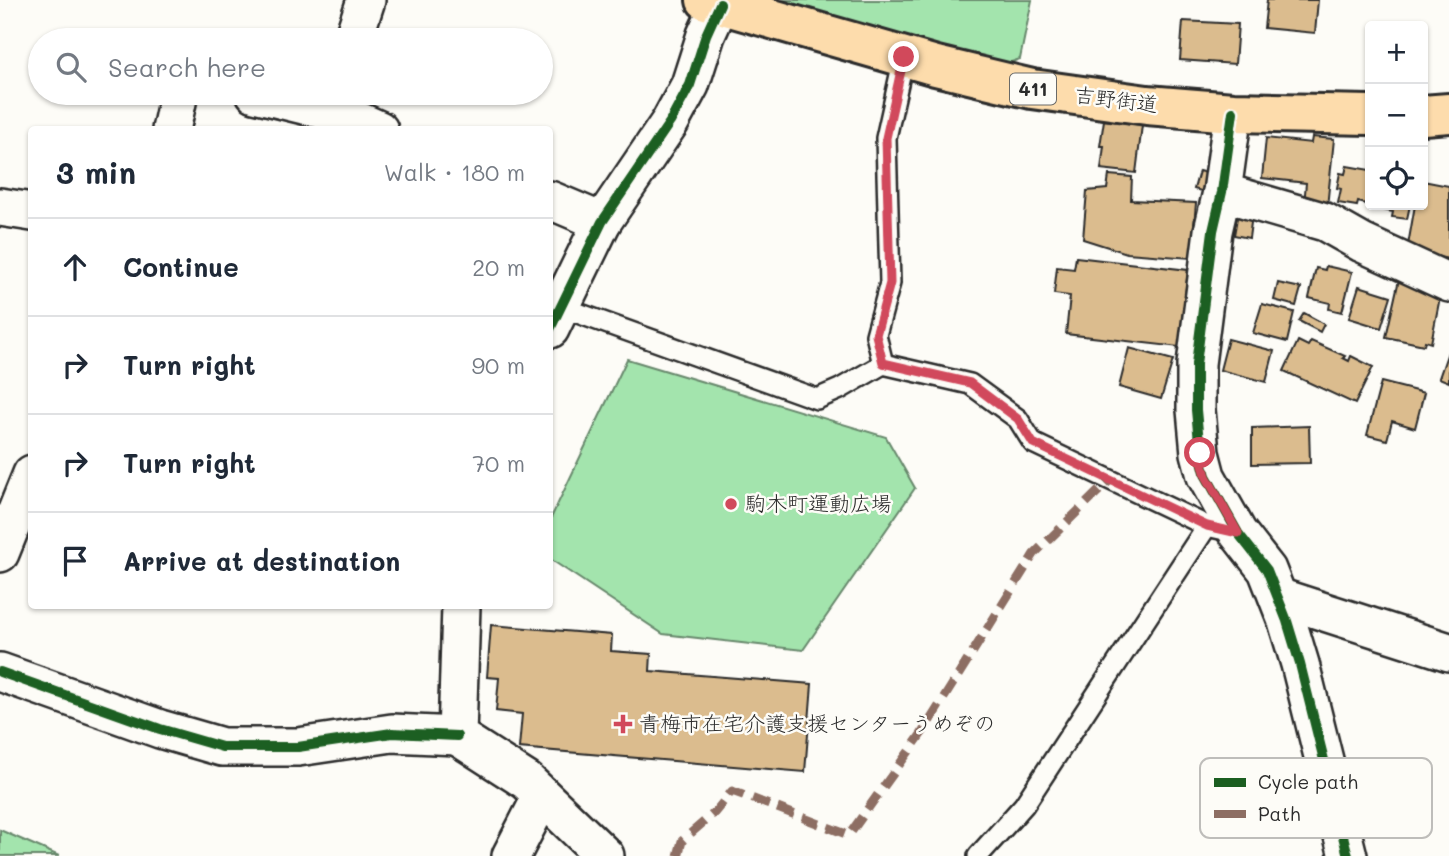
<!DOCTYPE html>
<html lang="en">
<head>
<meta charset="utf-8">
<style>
  :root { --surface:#fff; --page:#f6f6f7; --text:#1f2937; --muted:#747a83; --line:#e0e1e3 }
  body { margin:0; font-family:Mali,"Klee One",sans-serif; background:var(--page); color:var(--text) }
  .controls { position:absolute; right:21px; top:21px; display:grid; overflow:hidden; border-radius:7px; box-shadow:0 2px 5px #0004 }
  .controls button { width:63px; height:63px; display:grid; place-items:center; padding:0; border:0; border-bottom:2px solid var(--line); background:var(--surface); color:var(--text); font:35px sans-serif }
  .stop { position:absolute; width:21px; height:21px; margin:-16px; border:5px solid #d1495b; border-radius:50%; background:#fff }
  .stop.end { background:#d1495b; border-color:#fff; box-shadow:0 2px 7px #0008 }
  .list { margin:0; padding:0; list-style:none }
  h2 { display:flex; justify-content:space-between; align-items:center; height:91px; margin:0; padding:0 28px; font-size:30px }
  h2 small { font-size:23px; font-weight:400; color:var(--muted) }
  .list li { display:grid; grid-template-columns:46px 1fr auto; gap:21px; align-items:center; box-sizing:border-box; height:98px; padding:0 28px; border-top:2px solid var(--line) }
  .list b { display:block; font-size:26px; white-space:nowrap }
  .list em { font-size:23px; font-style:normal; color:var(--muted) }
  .icon { flex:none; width:38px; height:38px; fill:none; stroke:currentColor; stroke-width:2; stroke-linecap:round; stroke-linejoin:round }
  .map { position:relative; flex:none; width:1449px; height:856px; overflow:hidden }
  .search { position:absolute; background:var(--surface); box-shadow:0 2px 5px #0004; left:28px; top:28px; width:525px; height:77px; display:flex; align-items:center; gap:18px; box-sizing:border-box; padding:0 24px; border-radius:38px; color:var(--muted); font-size:26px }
  .panel { position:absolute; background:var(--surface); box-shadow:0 2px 5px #0004; left:28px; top:126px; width:525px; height:483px; border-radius:7px }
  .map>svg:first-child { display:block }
  .green { fill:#a3e4ad; stroke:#67886c; stroke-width:2 }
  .building { fill:#dbbc8e; stroke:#2b2b2b; stroke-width:2 }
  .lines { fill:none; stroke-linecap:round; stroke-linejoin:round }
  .service-casing { stroke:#2b2b2b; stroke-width:24 }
  .minor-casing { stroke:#2b2b2b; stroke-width:42 }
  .trunk-casing { stroke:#2b2b2b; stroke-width:44 }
  .service { stroke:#fdfcf7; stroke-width:19 }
  .minor { stroke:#fdfcf7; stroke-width:37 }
  .trunk { stroke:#fddcac; stroke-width:38 }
  .quiet { stroke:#8d6e63; stroke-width:9; stroke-dasharray:18 9; stroke-linecap:butt }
  .cycleway-casing { stroke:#fdfcf7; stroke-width:15 }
  .cycleway { stroke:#1b5e20; stroke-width:10 }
  .route { stroke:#d1495b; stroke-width:9 }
  .poi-dot { fill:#d1495b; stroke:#fdfcf7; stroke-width:2.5 }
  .labels { text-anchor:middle; stroke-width:5; stroke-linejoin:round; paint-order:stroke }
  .shield { fill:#fdfcf7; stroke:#6a6a68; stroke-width:2 }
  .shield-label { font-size:19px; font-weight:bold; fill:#2b2b2b }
  .street-label { font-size:21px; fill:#2b2b2b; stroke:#fdfcf7 }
  .poi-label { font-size:21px; fill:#2b2b2b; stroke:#fdfcf7; text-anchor:start }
  .key { fill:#fdfcf7; stroke:#bebdba; stroke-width:2 }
  .key-label { font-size:19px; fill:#2b2b2b }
</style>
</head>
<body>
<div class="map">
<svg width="1449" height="856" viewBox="0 0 1449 856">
  <rect width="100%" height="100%" fill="#fdfcf7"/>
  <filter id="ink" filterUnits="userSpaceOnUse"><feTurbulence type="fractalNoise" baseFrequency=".0143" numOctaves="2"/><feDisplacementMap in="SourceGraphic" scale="14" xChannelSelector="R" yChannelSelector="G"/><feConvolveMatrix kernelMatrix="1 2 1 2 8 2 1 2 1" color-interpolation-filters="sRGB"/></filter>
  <g filter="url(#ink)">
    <g class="green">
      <polygon points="779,0 1032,0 1020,59 1003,65 778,5"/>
      <polygon points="627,359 886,437 915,488 803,650 663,634 550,559 550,520"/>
      <polygon points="0,830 59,856 0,856"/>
    </g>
    <g class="building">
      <polygon points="1267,0 1318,0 1315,33 1264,28"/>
      <polygon points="1183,21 1238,24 1235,64 1180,60"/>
      <polygon points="1104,120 1142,125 1136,173 1101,169 1104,146 1100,146"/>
      <polygon points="1312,137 1334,139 1327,207 1304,204 1306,183 1262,178 1266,138 1311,143"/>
      <polygon points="1347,166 1370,170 1370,205 1358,202 1357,206 1338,203 1341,189 1337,188 1340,173 1345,174"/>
      <polygon points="1199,171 1210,174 1205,192 1194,189"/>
      <polygon points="1109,175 1132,177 1131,200 1196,203 1191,258 1127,253 1083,239 1087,191 1107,189"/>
      <polygon points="1423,181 1449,186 1449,259 1407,251 1415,205 1423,205"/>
      <polygon points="1378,205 1410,205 1407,219 1392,217 1393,212 1377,209"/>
      <polygon points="1238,212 1252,215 1249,238 1234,235"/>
      <polygon points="1076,257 1188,270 1179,347 1066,334 1070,296 1054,294 1057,267 1074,269"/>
      <polygon points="1326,266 1352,272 1342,312 1329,309 1330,303 1309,298 1316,268 1325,270"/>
      <polygon points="1400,275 1430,290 1430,295 1440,297 1431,343 1425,341 1424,345 1386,337"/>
      <polygon points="1278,283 1301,288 1296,306 1274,300"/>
      <polygon points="1359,286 1391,296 1381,328 1349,318"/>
      <polygon points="1262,304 1294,312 1287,342 1253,333"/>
      <polygon points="1304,313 1324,324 1320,332 1299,321"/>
      <polygon points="1228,339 1274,351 1266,382 1220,370"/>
      <polygon points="1298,341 1308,346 1311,341 1345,356 1343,358 1349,361 1351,356 1373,367 1355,404 1284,371"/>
      <polygon points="1129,348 1173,360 1161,399 1119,387"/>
      <polygon points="1449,349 1449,382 1439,378"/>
      <polygon points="1381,382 1424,393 1415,428 1392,421 1387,440 1367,435"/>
      <polygon points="1309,426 1310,463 1252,464 1252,428"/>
      <polygon points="491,625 612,635 611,651 651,654 650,671 812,684 805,772 519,748 522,714 496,711 499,678 487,677"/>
    </g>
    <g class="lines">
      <defs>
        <g id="service">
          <polyline points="561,307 817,399 840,389 883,364 970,384 1018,419 1033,443 1207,526 1238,533"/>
          <polyline points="883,364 876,335 890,283 886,138 904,57"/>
          <polyline points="978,856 1024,805 1207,526"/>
        </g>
        <g id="minor">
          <polyline points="353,40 366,0"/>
          <polyline points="255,93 345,115 379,130"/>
          <polyline points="1233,112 1222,192 1213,231 1196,364 1196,410 1200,453 1206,476 1238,533 1267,570 1287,621 1300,664 1348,856"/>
          <polyline points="171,130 179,93"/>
          <polyline points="1222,192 1325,222 1362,243 1449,283"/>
          <polyline points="550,200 602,222"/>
          <polyline points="0,207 32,212"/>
          <polyline points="550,329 602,222 670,122 690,85 706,35 720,4"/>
          <polyline points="0,553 32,474"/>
          <polyline points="1278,597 1449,652"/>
          <polyline points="461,606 457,736 527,781 605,856"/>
          <polyline points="0,672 160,729 222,747 298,747 392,733 457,736"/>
          <polyline points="511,856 542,796"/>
        </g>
        <g id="trunk">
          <polyline points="706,0 936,66 1032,89 1147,105 1233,112 1370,115"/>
          <polyline points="1423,115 1449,113"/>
        </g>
      </defs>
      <use href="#service" class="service-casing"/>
      <use href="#minor" class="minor-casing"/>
      <use href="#trunk" class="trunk-casing"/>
      <use href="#service" class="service"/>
      <use href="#minor" class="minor"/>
      <use href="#trunk" class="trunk"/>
      <polyline class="quiet" points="678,856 682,841 715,812 732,791 849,835 922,733 1034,554 1110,480"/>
      <defs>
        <g id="cycleway">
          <polyline points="1233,112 1222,192 1213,231 1196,364 1196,410 1200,453 1206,476 1238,533 1267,570 1287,621 1300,664 1348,856"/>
          <polyline points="550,329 602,222 670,122 690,85 706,35 720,4"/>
          <polyline points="0,672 160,729 222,747 298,747 392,733 457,736"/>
        </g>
      </defs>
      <use href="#cycleway" class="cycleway-casing"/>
      <use href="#cycleway" class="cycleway"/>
    </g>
  </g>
  <g class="lines" filter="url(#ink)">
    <polyline class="route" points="904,57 886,138 890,283 876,335 883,363 970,383 1018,419 1033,443 1207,526 1238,533 1206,476 1200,453"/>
  </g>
  <g class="poi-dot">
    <circle cx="731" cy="504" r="7"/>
    <path d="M619.5 713.5h7v7h7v7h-7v7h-7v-7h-7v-7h7z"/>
  </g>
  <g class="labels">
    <rect class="shield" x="1010" y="73.5" width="46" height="31" rx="5"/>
    <g class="shield-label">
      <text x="1033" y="96">411</text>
    </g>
    <g class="street-label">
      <text transform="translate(1116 100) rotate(7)" y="7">吉野街道</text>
    </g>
    <g class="poi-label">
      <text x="745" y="511">駒木町運動広場</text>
      <text x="639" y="731">青梅市在宅介護支援センターうめぞの</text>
    </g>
  </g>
  <rect x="1200" y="758" width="232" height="80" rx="10" class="key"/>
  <rect x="1214" y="778" width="32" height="9" fill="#1b5e20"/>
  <rect x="1214" y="810" width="32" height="8" fill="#8d6e63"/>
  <g class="key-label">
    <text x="1258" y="789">Cycle path</text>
    <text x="1258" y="821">Path</text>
  </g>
</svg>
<div class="controls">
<button>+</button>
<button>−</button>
<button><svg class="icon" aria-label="locate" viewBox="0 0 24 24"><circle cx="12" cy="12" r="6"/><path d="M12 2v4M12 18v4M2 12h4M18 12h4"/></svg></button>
</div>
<div class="stop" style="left:1200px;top:453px"></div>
<div class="stop end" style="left:904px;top:57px"></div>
<div class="search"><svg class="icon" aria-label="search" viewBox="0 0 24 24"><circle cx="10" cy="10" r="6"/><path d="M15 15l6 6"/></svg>Search here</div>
<section class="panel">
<h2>3 min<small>Walk · 180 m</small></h2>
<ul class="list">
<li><svg class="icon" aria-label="ahead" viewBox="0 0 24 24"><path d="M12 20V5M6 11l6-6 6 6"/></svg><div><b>Continue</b></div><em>20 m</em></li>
<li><svg class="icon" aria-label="right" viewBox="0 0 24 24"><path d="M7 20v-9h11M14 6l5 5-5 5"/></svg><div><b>Turn right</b></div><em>90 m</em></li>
<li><svg class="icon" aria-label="right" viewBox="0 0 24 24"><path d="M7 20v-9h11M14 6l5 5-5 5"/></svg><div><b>Turn right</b></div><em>70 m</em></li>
<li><svg class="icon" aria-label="arrive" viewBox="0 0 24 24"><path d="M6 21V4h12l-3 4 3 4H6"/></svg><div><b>Arrive at destination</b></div></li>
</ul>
</section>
</div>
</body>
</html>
